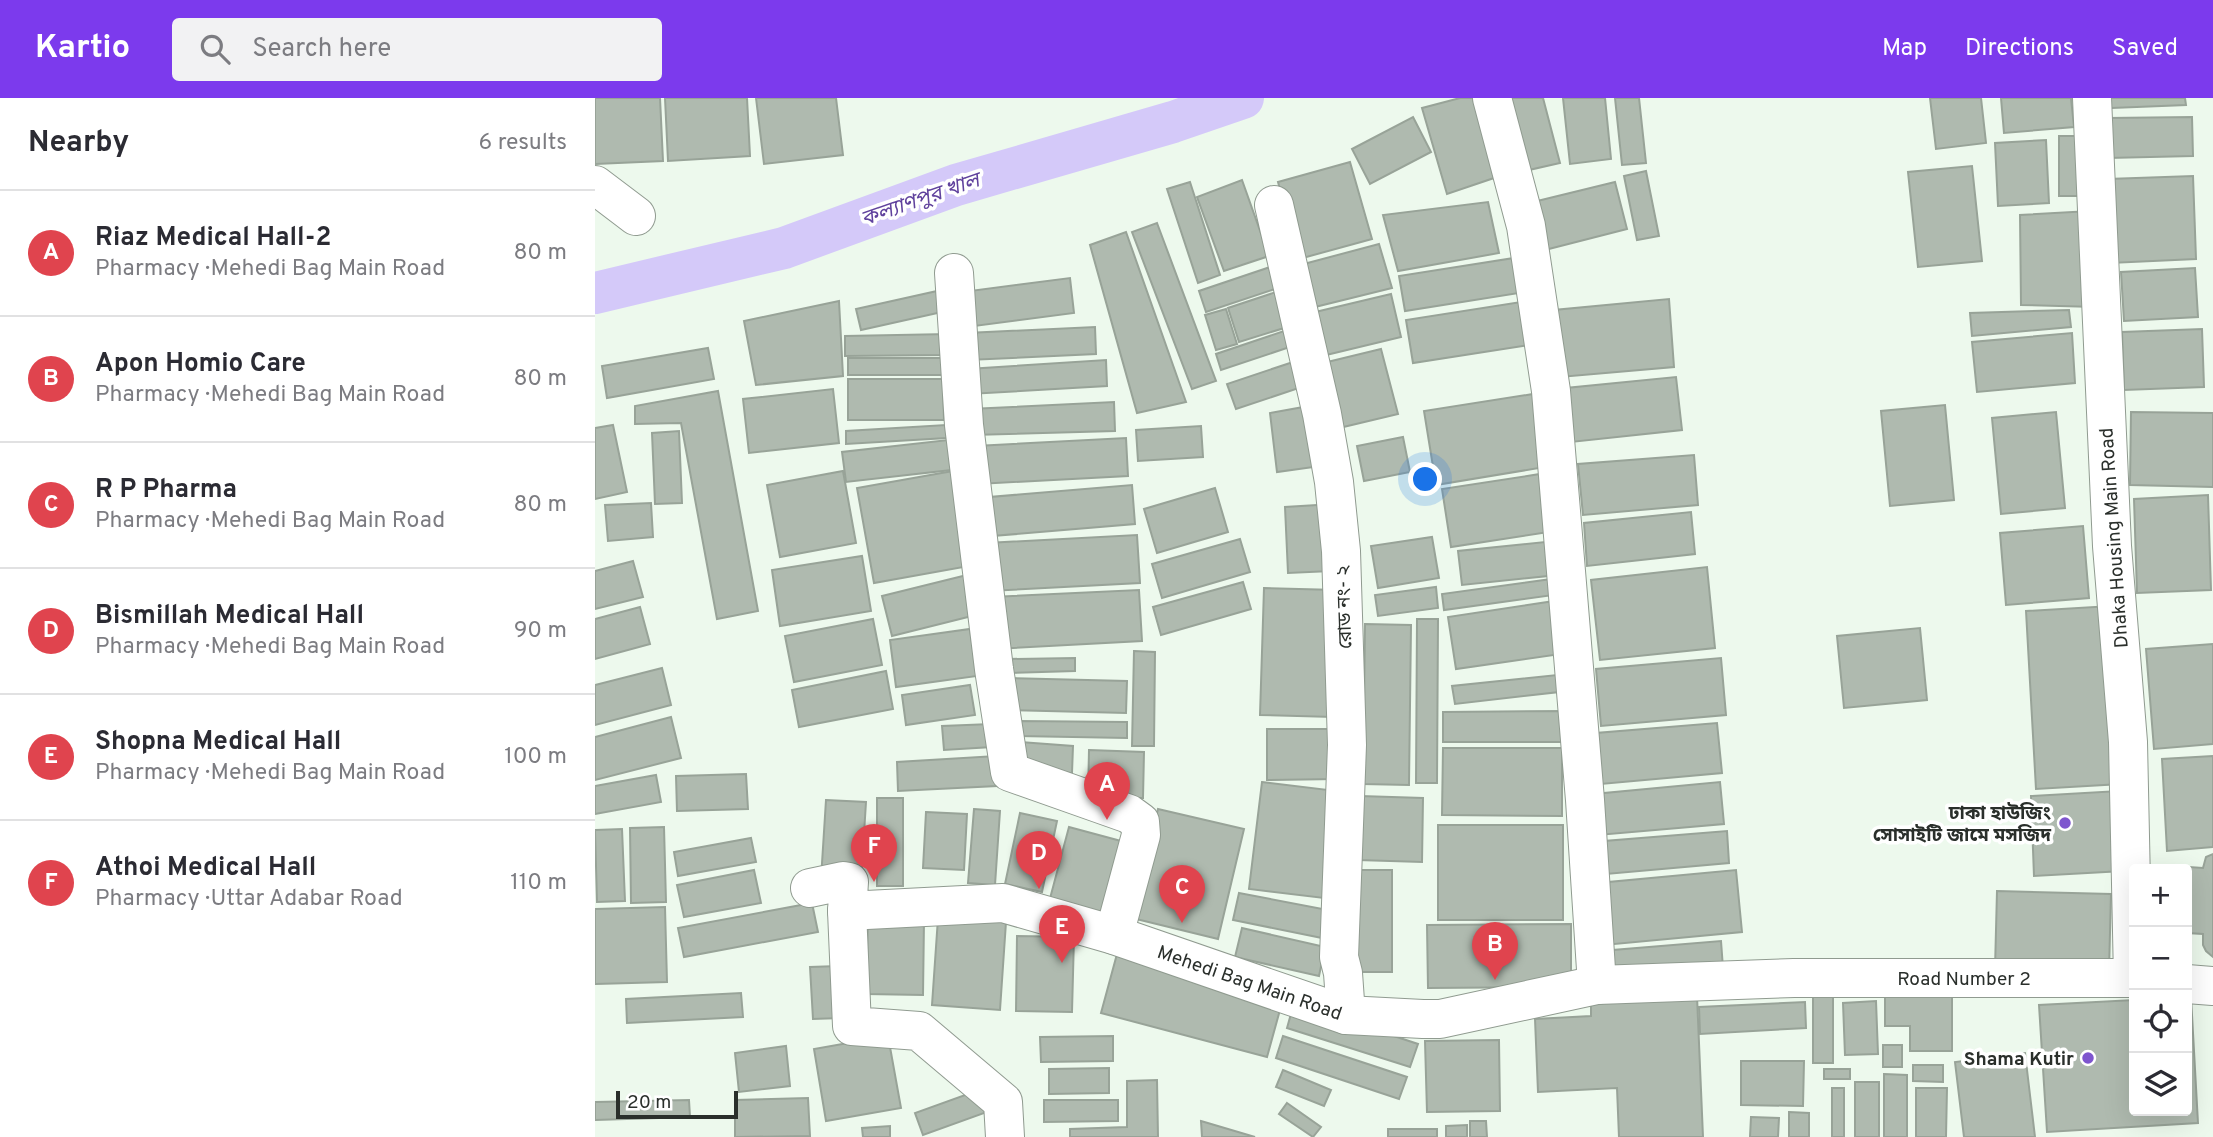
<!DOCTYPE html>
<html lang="en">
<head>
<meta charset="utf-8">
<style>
  :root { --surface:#fff; --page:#f2f2f3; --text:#2b2b33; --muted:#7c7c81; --line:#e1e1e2; --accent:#7c3aed }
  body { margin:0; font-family:Overpass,"Noto Sans Bengali",sans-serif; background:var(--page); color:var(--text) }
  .controls { position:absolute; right:21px; bottom:21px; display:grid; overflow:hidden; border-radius:7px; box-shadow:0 7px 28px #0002 }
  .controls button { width:63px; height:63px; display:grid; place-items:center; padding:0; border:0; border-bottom:2px solid var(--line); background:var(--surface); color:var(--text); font:35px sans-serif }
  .scale { position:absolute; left:21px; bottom:18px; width:122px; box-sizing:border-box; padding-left:7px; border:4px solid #2a2f2b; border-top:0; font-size:19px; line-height:24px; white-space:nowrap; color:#2a2f2b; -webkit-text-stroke:5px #fff; paint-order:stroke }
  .you { position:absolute; left:831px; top:382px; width:24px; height:24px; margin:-18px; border:5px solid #fff; border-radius:50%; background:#1a73e8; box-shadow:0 0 0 10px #1a73e833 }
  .badge { display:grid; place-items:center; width:46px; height:46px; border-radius:50%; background:var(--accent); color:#fff; font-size:23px; font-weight:700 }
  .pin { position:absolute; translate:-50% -58px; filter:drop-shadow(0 2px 4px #0008) }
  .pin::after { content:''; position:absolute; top:37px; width:24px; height:21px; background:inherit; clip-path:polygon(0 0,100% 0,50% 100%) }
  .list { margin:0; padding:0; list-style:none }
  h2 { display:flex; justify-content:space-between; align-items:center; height:91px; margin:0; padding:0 28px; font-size:30px }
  h2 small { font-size:23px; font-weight:400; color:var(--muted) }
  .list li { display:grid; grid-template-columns:46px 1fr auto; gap:21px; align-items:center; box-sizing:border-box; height:126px; padding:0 28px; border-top:2px solid var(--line) }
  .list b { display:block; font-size:26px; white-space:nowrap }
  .list p { margin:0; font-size:23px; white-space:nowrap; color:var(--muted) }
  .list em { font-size:23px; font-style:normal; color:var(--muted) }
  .icon { flex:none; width:38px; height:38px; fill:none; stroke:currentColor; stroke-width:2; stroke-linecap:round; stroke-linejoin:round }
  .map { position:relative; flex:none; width:1618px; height:1039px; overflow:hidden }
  header { display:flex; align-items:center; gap:42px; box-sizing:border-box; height:98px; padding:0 35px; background:var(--accent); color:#fff }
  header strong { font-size:33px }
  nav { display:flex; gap:38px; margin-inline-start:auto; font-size:24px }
  .search { width:490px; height:63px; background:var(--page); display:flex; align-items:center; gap:18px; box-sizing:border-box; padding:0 24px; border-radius:7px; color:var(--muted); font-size:26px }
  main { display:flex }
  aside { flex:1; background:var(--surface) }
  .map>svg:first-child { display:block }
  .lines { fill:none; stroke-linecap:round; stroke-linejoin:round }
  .canal { stroke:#d4c9f9; stroke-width:42 }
  .building { fill:#afbaaf; stroke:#98a398; stroke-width:2 }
  .minor-casing { stroke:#909b90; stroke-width:40 }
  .minor { stroke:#fff; stroke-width:38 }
  .poi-dot { fill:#7e55ce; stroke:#fff; stroke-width:2.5 }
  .labels { text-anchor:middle; stroke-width:7; stroke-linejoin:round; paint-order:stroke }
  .street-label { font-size:19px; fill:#2a2f2b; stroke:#fff }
  .poi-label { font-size:19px; font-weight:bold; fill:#2a2f2b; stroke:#fff; text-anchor:end }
  .water-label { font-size:21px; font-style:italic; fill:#60429d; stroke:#fff }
</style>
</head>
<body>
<header>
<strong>Kartio</strong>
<div class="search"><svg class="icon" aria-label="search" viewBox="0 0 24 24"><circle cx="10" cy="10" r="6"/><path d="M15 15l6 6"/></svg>Search here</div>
<nav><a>Map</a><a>Directions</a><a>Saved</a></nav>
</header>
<main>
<aside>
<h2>Nearby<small>6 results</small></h2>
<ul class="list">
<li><span class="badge" style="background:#e0444e">A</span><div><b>Riaz Medical Hall-2</b><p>Pharmacy · Mehedi Bag Main Road</p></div><em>80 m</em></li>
<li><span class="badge" style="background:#e0444e">B</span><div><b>Apon Homio Care</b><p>Pharmacy · Mehedi Bag Main Road</p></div><em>80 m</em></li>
<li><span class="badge" style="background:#e0444e">C</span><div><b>R P Pharma</b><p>Pharmacy · Mehedi Bag Main Road</p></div><em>80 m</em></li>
<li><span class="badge" style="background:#e0444e">D</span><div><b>Bismillah Medical Hall</b><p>Pharmacy · Mehedi Bag Main Road</p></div><em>90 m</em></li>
<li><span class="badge" style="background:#e0444e">E</span><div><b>Shopna Medical Hall</b><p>Pharmacy · Mehedi Bag Main Road</p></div><em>100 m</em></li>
<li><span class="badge" style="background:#e0444e">F</span><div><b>Athoi Medical Hall</b><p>Pharmacy · Uttar Adabar Road</p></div><em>110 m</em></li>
</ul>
</aside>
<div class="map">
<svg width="1618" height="1039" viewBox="0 0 1618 1039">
  <rect width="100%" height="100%" fill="#edf9ed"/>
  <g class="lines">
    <polyline class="canal" points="0,195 189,150 361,87 578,24 648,0"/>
  </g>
  <g class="building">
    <polygon points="0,0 65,0 68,63 0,66"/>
    <polygon points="70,0 152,0 155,58 73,63"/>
    <polygon points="161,0 241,0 248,57 169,66"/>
    <polygon points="865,0 879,0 899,80 852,96 827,10"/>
    <polygon points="906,0 948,0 965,65 925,74"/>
    <polygon points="968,0 1010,0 1016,61 975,66"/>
    <polygon points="1020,0 1044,0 1051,65 1027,67"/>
    <polygon points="1335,0 1386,0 1391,45 1341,51"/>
    <polygon points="1406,0 1476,0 1479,29 1409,35"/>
    <polygon points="1491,0 1590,0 1591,7 1492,11"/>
    <polygon points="818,19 836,54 775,86 757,51"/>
    <polygon points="1597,19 1598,58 1513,60 1513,20"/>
    <rect x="1464" y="38" width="22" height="60"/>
    <polygon points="1451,42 1454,105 1403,108 1400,45"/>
    <polygon points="755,64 777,141 704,161 683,84"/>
    <polygon points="1377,68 1387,163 1323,169 1313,74"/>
    <polygon points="1051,73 1064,138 1042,142 1029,78"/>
    <polygon points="1598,78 1601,161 1515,165 1513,81"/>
    <polygon points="647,82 674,158 629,173 602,99"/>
    <polygon points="595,84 625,177 603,185 572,91"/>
    <polygon points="1020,84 1032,131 946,153 934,105"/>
    <polygon points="893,104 904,155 803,173 788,117"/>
    <polygon points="1495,113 1500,209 1426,207 1425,117"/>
    <polygon points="562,125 621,283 597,291 537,134"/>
    <polygon points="531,134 591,304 542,315 495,147"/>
    <polygon points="784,146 797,190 716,210 705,167"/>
    <polygon points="919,160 924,195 810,213 804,178"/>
    <polygon points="678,168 686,189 611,214 604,193"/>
    <polygon points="1600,170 1603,219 1529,223 1526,174"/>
    <polygon points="475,180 479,215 372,229 367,194"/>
    <polygon points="351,191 356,212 266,232 261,211"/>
    <polygon points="687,192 699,227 644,244 633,210"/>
    <polygon points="796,196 806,239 727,258 716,215"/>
    <polygon points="1074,201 1079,269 965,279 959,212"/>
    <polygon points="244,203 248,278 161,287 149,223"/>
    <polygon points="933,203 940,246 818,265 811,222"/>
    <polygon points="631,211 642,246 621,252 610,217"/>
    <polygon points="1474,212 1476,229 1377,238 1375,215"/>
    <polygon points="500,229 501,256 373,262 372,235"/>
    <polygon points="698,230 704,246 626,272 621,256"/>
    <polygon points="1607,231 1609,289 1529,292 1527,234"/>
    <polygon points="1477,235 1480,285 1382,294 1377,244"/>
    <polygon points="354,236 354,257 250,258 250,238"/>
    <polygon points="113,250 119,281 12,300 7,268"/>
    <polygon points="786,251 803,316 740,331 724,266"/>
    <rect x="253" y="260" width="102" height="17"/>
    <polygon points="511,262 512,288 374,296 373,271"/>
    <polygon points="704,262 713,287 641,311 632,286"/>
    <polygon points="1081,279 1087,332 976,344 971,290"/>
    <polygon points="253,281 348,281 349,322 253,322"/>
    <polygon points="238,291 244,345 154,355 148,301"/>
    <polygon points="123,293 163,513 122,521 86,325 40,326 40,308"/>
    <polygon points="938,296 950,369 841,387 829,313"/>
    <polygon points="519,304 520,333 377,337 375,311"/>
    <polygon points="1350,307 1359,402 1295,408 1286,313"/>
    <polygon points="714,308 726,368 682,374 675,315"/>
    <polygon points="1461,314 1470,410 1406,416 1397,320"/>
    <polygon points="1536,314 1618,315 1618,389 1535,387"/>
    <polygon points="18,327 32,394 0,401 0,330"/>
    <polygon points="351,327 352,340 251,346 251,333"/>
    <polygon points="606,328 608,359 543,363 541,332"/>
    <polygon points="84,333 87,405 60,406 57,335"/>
    <polygon points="808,339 815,374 769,383 762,348"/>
    <polygon points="531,340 533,378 383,386 381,348"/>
    <polygon points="362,341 365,371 251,384 247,354"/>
    <polygon points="1099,357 1103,407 988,417 983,366"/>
    <polygon points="248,373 261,445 185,459 172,387"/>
    <polygon points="358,373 374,468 279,485 262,390"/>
    <polygon points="945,376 954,434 856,449 847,391"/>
    <polygon points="537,387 540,426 386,439 383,400"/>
    <polygon points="620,390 633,434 562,455 549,411"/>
    <polygon points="1613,397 1616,492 1542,495 1539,401"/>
    <polygon points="56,405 58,439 13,443 10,407"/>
    <polygon points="755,405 758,472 693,475 690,409"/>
    <polygon points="1096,414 1100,456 992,468 989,425"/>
    <polygon points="1488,428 1494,500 1411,507 1405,435"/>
    <polygon points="542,437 545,485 394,493 392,445"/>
    <polygon points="837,439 844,480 783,490 776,448"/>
    <polygon points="645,441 655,474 567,500 557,466"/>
    <polygon points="950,444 953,478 867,487 863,453"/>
    <polygon points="267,458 276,513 185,528 177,472"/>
    <polygon points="38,463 48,499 0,511 0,473"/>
    <polygon points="1112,469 1120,550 1005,562 996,482"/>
    <polygon points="380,475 389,515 297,538 287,498"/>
    <polygon points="964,480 966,496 849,512 847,496"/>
    <polygon points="648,484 656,511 566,537 558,509"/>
    <polygon points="841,489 843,510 783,518 780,497"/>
    <polygon points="669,490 742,492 738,619 665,617"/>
    <polygon points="544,492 547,543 400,551 397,499"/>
    <polygon points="966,502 973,555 861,571 853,519"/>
    <polygon points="1516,508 1526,686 1441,691 1431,513"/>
    <polygon points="45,509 55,546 0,561 0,521"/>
    <polygon points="278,521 287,567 199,584 190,538"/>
    <polygon points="822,521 843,521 842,685 821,685"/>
    <polygon points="770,526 816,527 814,687 768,686"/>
    <polygon points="1325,530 1332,602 1249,610 1242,538"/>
    <polygon points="375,531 382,578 301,589 295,542"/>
    <polygon points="1618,546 1618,646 1559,651 1551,551"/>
    <polygon points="539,553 560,554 559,648 537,648"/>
    <polygon points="480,560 480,573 414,575 414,561"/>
    <polygon points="1126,560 1131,617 1006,628 1001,571"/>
    <polygon points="67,570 76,607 0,627 0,587"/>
    <polygon points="291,573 298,611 204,629 197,592"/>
    <polygon points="962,577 964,594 860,606 857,588"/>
    <polygon points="412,580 532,583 531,615 411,612"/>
    <polygon points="375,587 380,617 311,627 307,597"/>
    <polygon points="972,613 973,644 848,644 848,614"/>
    <polygon points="76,619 86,660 0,682 0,639"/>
    <polygon points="423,623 532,624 532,640 423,638"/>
    <polygon points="1122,625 1127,675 1006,686 1001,635"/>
    <polygon points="396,626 397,649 349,652 347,628"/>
    <polygon points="672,631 741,631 742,681 672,682"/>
    <polygon points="425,644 478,648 477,675 423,673"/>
    <polygon points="848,650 967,650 967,718 847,717"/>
    <polygon points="494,652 549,654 548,700 493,699"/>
    <polygon points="401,658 402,688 303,693 302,664"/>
    <polygon points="1618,658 1618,749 1572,753 1567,661"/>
    <polygon points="151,676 153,711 82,713 81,678"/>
    <polygon points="61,677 66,704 0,716 0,688"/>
    <polygon points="667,684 750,694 737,801 654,791"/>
    <polygon points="1125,684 1129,726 1003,737 999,696"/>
    <polygon points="1524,693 1528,773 1439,778 1436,698"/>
    <polygon points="765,698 828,700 827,764 763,762"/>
    <rect x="282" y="700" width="26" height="88"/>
    <polygon points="231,702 271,704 266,783 226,781"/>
    <polygon points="379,711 405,713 400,787 373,785"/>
    <polygon points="563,711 649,731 623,841 537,820"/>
    <polygon points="331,714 372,716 369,772 328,770"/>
    <polygon points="425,715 462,723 447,794 410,786"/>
    <rect x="843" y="727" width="125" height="95"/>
    <polygon points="69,729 71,804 36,805 35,730"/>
    <polygon points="474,729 526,743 505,822 453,808"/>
    <polygon points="27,731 30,803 2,804 0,732"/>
    <polygon points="1132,733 1134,765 1000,777 997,744"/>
    <polygon points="156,740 161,764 83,778 79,754"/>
    <polygon points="1618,756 1618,859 1611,853 1608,847 1608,836 1592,835 1592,771 1580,771 1580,768 1608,770 1611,759"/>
    <polygon points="159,772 166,805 89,819 82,787"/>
    <rect x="757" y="772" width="40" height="102"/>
    <polygon points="1141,772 1147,834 1009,847 1003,785"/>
    <polygon points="1402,793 1516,796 1514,874 1400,871"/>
    <polygon points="644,795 738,813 732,841 638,822"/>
    <polygon points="217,805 223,834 89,859 83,830"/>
    <polygon points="70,809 72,884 0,886 0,811"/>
    <polygon points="273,820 329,822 328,897 271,896"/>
    <polygon points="343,820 411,824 405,912 337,907"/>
    <polygon points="976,826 976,889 833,890 832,827"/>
    <polygon points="647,830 730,849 724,878 640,859"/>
    <polygon points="422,838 479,839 477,914 421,913"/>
    <polygon points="1126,843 1128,870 1009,881 1006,853"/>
    <polygon points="522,856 688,901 672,959 506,915"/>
    <polygon points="243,868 246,920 218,921 215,869"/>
    <rect x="1218" y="892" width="20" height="73"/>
    <polygon points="146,895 148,919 32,925 31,901"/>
    <polygon points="1290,897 1357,898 1357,953 1315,953 1315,928 1290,928"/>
    <polygon points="1102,898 1108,1039 1024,1039 1022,990 943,994 940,921 996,918 996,903"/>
    <polygon points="1592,899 1596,899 1603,1025 1452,1034 1444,907 1539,902 1539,1013 1592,1013"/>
    <polygon points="1281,903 1283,956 1250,957 1248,905"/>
    <polygon points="1210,904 1211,930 1105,936 1104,909"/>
    <polygon points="699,905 823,946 815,969 692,930"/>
    <polygon points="293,938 306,1010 231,1023 219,951"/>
    <polygon points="518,938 518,963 446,964 445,939"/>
    <polygon points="688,938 812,979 804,1001 681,960"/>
    <polygon points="904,942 905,1013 832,1014 830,943"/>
    <rect x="1288" y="947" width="19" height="22"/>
    <polygon points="191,948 195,988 144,994 140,955"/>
    <polygon points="1430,955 1440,1039 1369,1039 1360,964"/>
    <polygon points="1146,963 1209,963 1208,1008 1146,1007"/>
    <polygon points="1318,967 1348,967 1348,984 1318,983"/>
    <polygon points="514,970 514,995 454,996 454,971"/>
    <rect x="1229" y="971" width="26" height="10"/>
    <polygon points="688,972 736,992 729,1008 681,989"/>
    <polygon points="1289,976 1312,977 1312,1039 1289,1039"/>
    <polygon points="562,982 563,1039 475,1039 475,1031 532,1029 532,983"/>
    <rect x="1260" y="984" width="24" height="55"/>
    <rect x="1237" y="990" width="12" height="49"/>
    <polygon points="1321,990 1352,990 1351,1039 1321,1039"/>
    <polygon points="384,992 392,1014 328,1037 320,1015"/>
    <polygon points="213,1000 215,1038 140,1039 140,1002"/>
    <polygon points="94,1002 95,1019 0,1022 0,1004"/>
    <polygon points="449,1002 523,1002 523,1023 449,1024"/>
    <polygon points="692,1005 726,1029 718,1039 684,1016"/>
    <polygon points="1194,1014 1214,1015 1214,1039 1194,1039"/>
    <polygon points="1156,1019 1184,1020 1183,1039 1155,1039"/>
    <polygon points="606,1023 660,1039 607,1039"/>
    <polygon points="875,1023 891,1023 892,1039 875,1039"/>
    <polygon points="872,1027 872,1039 851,1039 851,1028"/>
    <polygon points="295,1028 295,1039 268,1039 267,1030"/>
    <rect x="793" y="1031" width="49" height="8"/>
  </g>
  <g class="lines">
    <defs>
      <g id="minor">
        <polyline points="897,0 931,128 956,293 990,702 1002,887"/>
        <polyline points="1497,0 1517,448 1533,644 1538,880"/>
        <polyline points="0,87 41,118"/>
        <polyline points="679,107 727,316 739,384 746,453 752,647 744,859 748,875 751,917"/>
        <polyline points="359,175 369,327 399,571 415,674 534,716 545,724 546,737 519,837"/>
        <polyline points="215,790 248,783 254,784 252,813 408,805 519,837 751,917 828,921 845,921 1002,887 1199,880 1539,880"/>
        <polyline points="252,813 257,928 324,933 408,1004 410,1039"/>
        <polyline points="1592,886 1618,888"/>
      </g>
    </defs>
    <use href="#minor" class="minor-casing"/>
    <use href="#minor" class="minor"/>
  </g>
  <g class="poi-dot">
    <circle cx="1470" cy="725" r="7"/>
    <circle cx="1493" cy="960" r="7"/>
  </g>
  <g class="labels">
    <g class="street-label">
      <text transform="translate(1518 440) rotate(-94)" y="7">Dhaka Housing Main Road</text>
      <text transform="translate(748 509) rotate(-92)" y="7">রোড নং- ২</text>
      <text x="1369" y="887">Road Number 2</text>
      <text transform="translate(655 884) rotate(19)" y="7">Mehedi Bag Main Road</text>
    </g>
    <g class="poi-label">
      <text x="1456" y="721">ঢাকা হাউজিং<tspan x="1456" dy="22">সোসাইটি জামে মসজিদ</tspan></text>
      <text x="1479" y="967">Shama Kutir</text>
    </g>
    <g class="water-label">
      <text transform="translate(325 101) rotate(-19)" y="7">কল্যাণপুর খাল</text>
    </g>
  </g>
</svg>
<div class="controls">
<button>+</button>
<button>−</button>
<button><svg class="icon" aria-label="locate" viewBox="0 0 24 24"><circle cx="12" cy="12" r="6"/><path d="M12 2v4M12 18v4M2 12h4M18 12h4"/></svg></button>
<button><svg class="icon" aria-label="layers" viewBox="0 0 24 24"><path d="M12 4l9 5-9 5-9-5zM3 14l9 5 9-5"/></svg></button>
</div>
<div class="scale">20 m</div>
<div class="you"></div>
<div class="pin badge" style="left:512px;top:722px;background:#e0444e">A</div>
<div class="pin badge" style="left:900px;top:882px;background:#e0444e">B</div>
<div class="pin badge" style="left:587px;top:825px;background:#e0444e">C</div>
<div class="pin badge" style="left:444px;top:791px;background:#e0444e">D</div>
<div class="pin badge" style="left:467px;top:865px;background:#e0444e">E</div>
<div class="pin badge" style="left:279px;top:784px;background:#e0444e">F</div>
</div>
</main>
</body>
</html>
